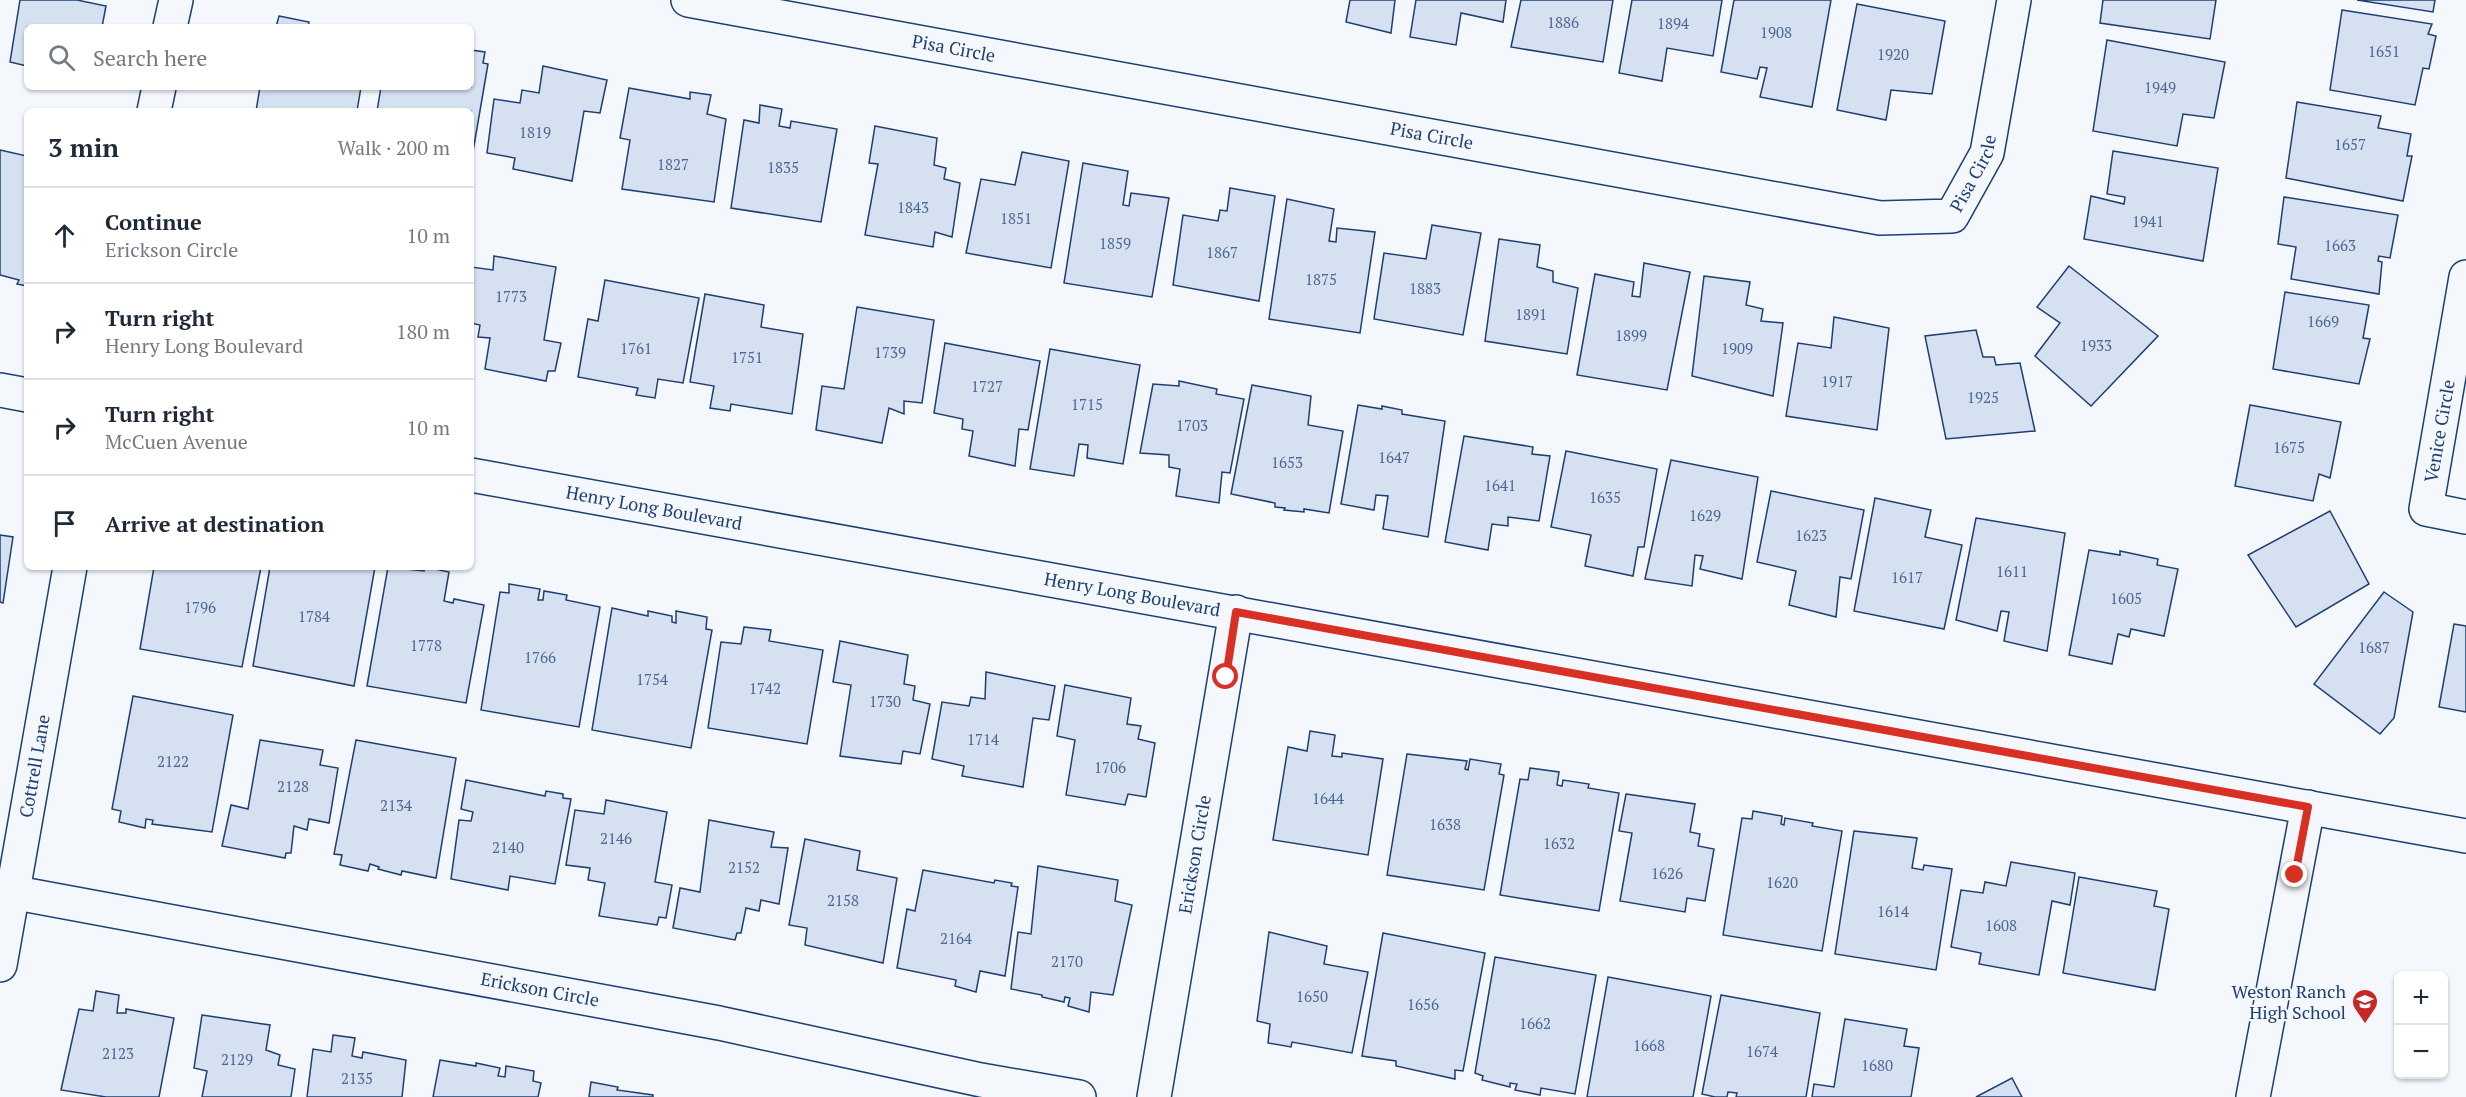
<!DOCTYPE html>
<html lang="en">
<head>
<meta charset="utf-8">
<style>
  :root { --surface:#fff; --page:#f2f2f3; --text:#1f2937; --muted:#747a83; --line:#e0e1e3 }
  body { margin:0; font-family:"PT Serif",serif; background:var(--page); color:var(--text) }
  .controls { position:absolute; right:18px; bottom:18px; display:grid; overflow:hidden; border-radius:9px; box-shadow:0 2px 4px #0004 }
  .controls button { width:54px; height:54px; display:grid; place-items:center; padding:0; border:0; border-bottom:2px solid var(--line); background:var(--surface); color:var(--text); font:30px sans-serif }
  .stop { position:absolute; width:18px; height:18px; margin:-14px; border:4px solid #d93025; border-radius:50%; background:#fff }
  .stop.end { background:#d93025; border-color:#fff; box-shadow:0 2px 6px #0008 }
  .list { margin:0; padding:0; list-style:none }
  h2 { display:flex; justify-content:space-between; align-items:center; height:78px; margin:0; padding:0 24px; font-size:26px }
  h2 small { font-size:20px; font-weight:400; color:var(--muted) }
  .list li { display:grid; grid-template-columns:39px 1fr auto; gap:18px; align-items:center; box-sizing:border-box; height:96px; padding:0 24px; border-top:2px solid var(--line) }
  .list b { display:block; font-size:22px; white-space:nowrap }
  .list p { margin:0; font-size:20px; white-space:nowrap; color:var(--muted) }
  .list em { font-size:20px; font-style:normal; color:var(--muted) }
  .icon { flex:none; width:33px; height:33px; fill:none; stroke:currentColor; stroke-width:2; stroke-linecap:round; stroke-linejoin:round }
  .map { position:relative; flex:none; width:2466px; height:1097px; overflow:hidden }
  .search { position:absolute; background:var(--surface); box-shadow:0 2px 4px #0004; left:24px; top:24px; width:450px; height:66px; display:flex; align-items:center; gap:15px; box-sizing:border-box; padding:0 21px; border-radius:9px; color:var(--muted); font-size:22px }
  .panel { position:absolute; background:var(--surface); box-shadow:0 2px 4px #0004; left:24px; top:108px; width:450px; height:462px; border-radius:9px }
  .map>svg:first-child { display:block }
  .building { fill:#d5e0f0; stroke:#1d3f73; stroke-width:1.5 }
  .lines { fill:none; stroke-linecap:round; stroke-linejoin:round }
  .minor-casing { stroke:#1d3f73; stroke-width:36 }
  .minor { stroke:#f4f7fb; stroke-width:33 }
  .route { stroke:#d93025; stroke-width:8 }
  .labels { text-anchor:middle; stroke-width:4.5; stroke-linejoin:round; paint-order:stroke }
  .number-label { font-size:15px; fill:#4b6792 }
  .street-label { font-size:18px; fill:#1d3f73; stroke:#f4f7fb }
  .poi-label { font-size:18px; fill:#1d3f73; stroke:#f4f7fb; text-anchor:end }
</style>
</head>
<body>
<div class="map">
<svg width="2466" height="1097" viewBox="0 0 2466 1097">
  <rect width="100%" height="100%" fill="#f4f7fb"/>
  <g class="building">
    <polygon points="20,0 77,0 106,6 102,27 27,27 27,66 10,62"/>
    <polygon points="1350,0 1395,0 1391,33 1346,22"/>
    <polygon points="1416,0 1506,0 1503,22 1461,13 1456,45 1410,37"/>
    <polygon points="1521,0 1613,0 1603,62 1511,47"/>
    <polygon points="1632,0 1722,0 1713,56 1667,48 1662,81 1619,73"/>
    <polygon points="1734,0 1831,0 1812,107 1760,97 1767,68 1760,67 1757,79 1721,72"/>
    <polygon points="2103,0 2216,0 2210,39 2100,23"/>
    <polygon points="2357,0 2435,0 2433,12"/>
    <polygon points="1857,4 1945,21 1932,94 1891,90 1886,120 1837,110"/>
    <polygon points="2342,10 2432,24 2428,34 2436,36 2429,69 2423,68 2415,105 2330,90"/>
    <polygon points="279,16 309,22 308,27 269,27 276,27"/>
    <polygon points="2107,40 2225,62 2214,118 2183,114 2177,146 2093,131"/>
    <polygon points="471,50 485,52 483,63 488,64 471,163 471,111 377,111 381,87 471,87"/>
    <polygon points="543,66 607,80 600,113 584,111 572,181 513,169 515,158 487,153 494,99 520,103 522,90 539,93"/>
    <polygon points="260,87 361,87 357,111 256,111"/>
    <polygon points="629,88 690,99 690,92 711,95 707,114 726,119 714,202 622,189 630,140 620,138"/>
    <polygon points="2297,102 2381,116 2378,128 2411,134 2407,156 2412,156 2403,201 2286,178"/>
    <polygon points="760,105 782,109 779,126 790,128 791,121 837,129 821,222 731,208 744,120 759,123"/>
    <polygon points="875,126 937,138 934,165 946,168 944,179 960,183 952,237 935,232 933,247 865,235 878,164 869,163"/>
    <polygon points="0,150 27,156 27,286 17,284 19,280 0,275"/>
    <polygon points="2113,151 2218,168 2203,261 2084,239 2091,196 2124,204 2125,197 2107,194"/>
    <polygon points="1022,152 1069,161 1051,268 966,253 981,179 1015,185"/>
    <polygon points="1083,163 1128,171 1123,205 1129,206 1131,193 1169,198 1152,297 1064,283"/>
    <polygon points="1230,188 1275,196 1259,301 1173,285 1183,215 1218,221 1220,210 1227,211"/>
    <polygon points="2284,197 2398,215 2390,258 2379,256 2378,261 2382,262 2379,294 2291,279 2296,247 2278,244"/>
    <polygon points="1287,199 1334,209 1329,241 1336,242 1337,228 1375,232 1360,333 1269,319"/>
    <polygon points="1432,225 1481,233 1463,335 1374,319 1384,253 1426,259"/>
    <polygon points="1499,239 1540,245 1537,267 1553,271 1553,282 1578,288 1567,354 1485,341"/>
    <polygon points="494,256 556,267 544,340 561,343 555,371 548,371 546,381 485,369 490,338 478,337 480,325 471,323 471,267 493,270"/>
    <polygon points="1644,263 1690,272 1667,390 1577,375 1595,274 1634,282 1632,296 1640,297"/>
    <polygon points="2069,266 2158,336 2091,406 2035,356 2060,323 2037,307"/>
    <polygon points="1704,276 1750,282 1746,305 1763,309 1761,321 1783,323 1773,396 1692,376"/>
    <polygon points="605,280 699,298 683,383 658,379 655,398 636,395 638,388 578,377 588,319 598,321"/>
    <polygon points="2285,292 2369,305 2363,338 2370,339 2359,384 2273,369"/>
    <polygon points="705,294 764,305 761,327 803,334 792,414 731,404 730,411 710,408 714,386 690,382"/>
    <polygon points="857,307 934,320 922,403 904,401 904,414 889,408 882,443 816,430 822,386 844,389"/>
    <polygon points="1834,317 1889,328 1877,430 1786,416 1798,343 1831,348"/>
    <polygon points="1976,330 1983,357 1994,357 1996,365 2020,363 2035,431 1946,439 1925,336"/>
    <polygon points="945,343 1040,361 1028,430 1019,429 1015,466 969,456 973,431 962,429 963,419 934,413"/>
    <polygon points="1050,349 1140,365 1123,464 1087,458 1088,445 1079,444 1074,476 1030,469"/>
    <polygon points="1179,381 1217,389 1216,394 1244,399 1230,473 1222,472 1219,503 1176,496 1180,469 1169,467 1169,455 1140,453 1153,384 1179,386"/>
    <polygon points="1252,385 1311,396 1308,425 1343,431 1329,513 1304,509 1304,512 1284,510 1285,508 1275,507 1275,503 1231,494"/>
    <polygon points="1358,405 1382,409 1382,406 1402,410 1402,414 1445,421 1428,537 1383,529 1388,496 1376,495 1374,510 1341,504"/>
    <polygon points="2250,405 2341,422 2330,478 2319,474 2313,501 2235,486"/>
    <polygon points="1464,436 1533,447 1532,454 1550,456 1539,521 1508,517 1508,526 1492,524 1488,550 1445,542"/>
    <polygon points="1566,451 1657,469 1644,547 1638,547 1633,576 1585,566 1591,535 1551,527"/>
    <polygon points="1671,460 1758,477 1742,579 1700,569 1703,556 1695,555 1692,586 1645,579"/>
    <polygon points="1771,491 1864,510 1851,579 1840,577 1836,617 1789,605 1796,571 1757,562"/>
    <polygon points="1875,498 1931,510 1925,537 1962,545 1944,629 1854,611"/>
    <polygon points="2330,511 2369,584 2296,627 2248,555"/>
    <polygon points="1976,518 2065,533 2047,651 2004,641 2009,612 2001,611 1997,631 1956,620"/>
    <polygon points="0,535 13,537 3,603 0,602"/>
    <polygon points="2089,550 2120,555 2120,551 2158,559 2157,565 2178,569 2164,636 2131,629 2129,637 2118,634 2112,664 2069,655"/>
    <polygon points="154,567 261,567 242,667 140,649"/>
    <polygon points="270,567 375,567 354,686 253,666"/>
    <polygon points="388,567 424,571 426,567 449,572 444,601 453,603 454,599 484,605 466,703 367,686"/>
    <polygon points="509,584 540,589 538,600 543,600 544,591 567,595 566,600 600,607 579,727 481,710 500,592 509,593"/>
    <polygon points="2384,592 2413,612 2394,718 2380,734 2314,684"/>
    <polygon points="612,608 648,616 648,611 672,616 672,622 676,623 676,611 707,617 706,629 712,630 691,748 592,730"/>
    <polygon points="2454,624 2466,626 2466,712 2439,707"/>
    <polygon points="744,627 771,630 769,641 823,650 807,744 708,728 721,642 741,644"/>
    <polygon points="840,641 908,655 904,684 915,686 913,700 930,704 920,754 903,751 901,764 840,756 851,685 833,682"/>
    <polygon points="986,672 1055,686 1049,720 1033,718 1023,787 962,776 964,766 932,759 942,702 969,706 971,697 985,699"/>
    <polygon points="1065,685 1131,698 1127,724 1141,726 1138,739 1155,743 1146,797 1128,794 1125,805 1066,795 1075,740 1057,736"/>
    <polygon points="133,696 233,715 212,832 152,824 153,820 146,819 145,828 119,822 121,811 112,809"/>
    <polygon points="1310,731 1335,735 1332,756 1342,757 1342,753 1383,759 1368,855 1273,840 1288,747 1307,751"/>
    <polygon points="260,740 323,750 320,765 338,768 329,823 309,819 307,830 294,826 291,853 286,853 285,858 222,846 231,805 248,809"/>
    <polygon points="356,740 456,758 436,878 402,871 401,875 378,869 379,867 370,864 368,871 340,865 342,855 334,854"/>
    <polygon points="1407,754 1467,761 1465,769 1468,770 1470,759 1501,764 1499,774 1504,775 1484,890 1387,875"/>
    <polygon points="1530,768 1559,772 1557,785 1562,786 1563,780 1589,784 1588,788 1619,793 1599,911 1500,895 1520,779 1528,780"/>
    <polygon points="466,780 545,796 546,791 563,794 563,798 571,799 555,884 510,876 508,890 451,879 459,820 471,821 473,812 461,809"/>
    <polygon points="1626,794 1695,804 1690,832 1700,834 1698,846 1714,849 1705,901 1687,898 1685,912 1620,901 1632,833 1619,831"/>
    <polygon points="606,800 667,812 655,882 672,885 666,918 659,917 657,925 599,916 605,883 588,880 590,868 566,865 575,810 604,814"/>
    <polygon points="1753,811 1782,816 1781,824 1784,825 1785,818 1813,823 1812,826 1842,831 1822,951 1723,935 1742,818 1752,819"/>
    <polygon points="709,820 774,832 771,847 788,848 779,904 761,900 759,911 746,908 741,933 737,933 735,940 673,928 680,888 700,892"/>
    <polygon points="1854,831 1917,838 1912,868 1923,870 1924,865 1952,869 1936,970 1835,954"/>
    <polygon points="805,839 860,851 857,870 897,878 883,963 805,945 807,928 789,925"/>
    <polygon points="2011,862 2075,873 2070,905 2052,901 2039,975 1979,964 1981,953 1951,947 1961,890 1983,893 1985,882 2006,886"/>
    <polygon points="1038,866 1118,880 1115,901 1132,905 1113,995 1091,992 1089,1012 1068,1006 1070,998 1065,997 1064,1002 1042,997 1042,995 1011,989 1018,932 1031,934"/>
    <polygon points="923,870 994,883 995,880 1012,883 1011,886 1018,887 1005,976 980,971 976,992 955,986 956,980 897,968 907,909 915,911"/>
    <polygon points="2079,877 2157,891 2154,906 2169,909 2155,990 2063,973"/>
    <polygon points="1269,932 1327,946 1324,964 1368,972 1352,1053 1292,1042 1291,1047 1268,1043 1270,1024 1257,1021"/>
    <polygon points="1383,933 1485,953 1463,1071 1455,1070 1455,1079 1396,1066 1396,1061 1362,1056"/>
    <polygon points="1495,957 1596,975 1575,1094 1541,1088 1540,1095 1515,1090 1517,1084 1510,1083 1510,1087 1482,1080 1483,1076 1475,1073"/>
    <polygon points="1608,977 1711,996 1693,1097 1587,1097"/>
    <polygon points="96,991 119,995 117,1013 126,1013 126,1009 174,1018 159,1097 106,1097 61,1090 79,1009 93,1011"/>
    <polygon points="1721,995 1820,1013 1806,1097 1736,1097 1737,1093 1728,1092 1727,1097 1715,1097 1702,1094"/>
    <polygon points="202,1015 270,1025 266,1050 280,1055 278,1065 295,1069 291,1097 202,1097 207,1071 194,1068"/>
    <polygon points="1845,1019 1907,1029 1904,1046 1919,1048 1911,1097 1812,1097 1814,1084 1834,1087"/>
    <polygon points="333,1035 355,1038 352,1056 362,1058 363,1052 406,1060 402,1097 307,1097 313,1049 331,1052"/>
    <polygon points="440,1060 476,1066 476,1063 500,1068 498,1076 505,1077 506,1066 534,1071 533,1081 541,1083 538,1097 433,1097"/>
    <polygon points="2012,1078 2022,1097 1976,1097"/>
    <polygon points="591,1082 618,1087 617,1090 653,1095 653,1097 589,1097"/>
  </g>
  <g class="lines">
    <defs>
      <g id="minor">
        <path id="s1" d="M688,0L1880,218L1952,216L1987,153L2014,0"/>
        <polyline points="170,27 176,0"/>
        <polyline points="154,111 159,87"/>
        <polyline points="2466,277 2426,509 2466,517"/>
        <polyline points="0,390 27,395"/>
        <path id="s2" d="M471,475L2466,836"/>
        <path id="s3" d="M0,890L719,1023L981,1080L1079,1097"/>
        <path id="s4" d="M0,965L70,567"/>
        <path id="s5" d="M1154,1097L1236,612"/>
        <polyline points="2253,1097 2308,807"/>
      </g>
    </defs>
    <use href="#minor" class="minor-casing"/>
    <use href="#minor" class="minor"/>
  </g>
  <g class="lines">
    <polyline class="route" points="1226,677 1236,612 2308,807 2295,875"/>
  </g>
  <defs>
    <symbol id="school-pin" viewBox="-11 -11 22 30"><path d="M0 17L-7.5 6A9.5 9.5 0 1 1 7.5 6Z" fill="#c62828" stroke="#f4f7fb"/><path d="M0-5L7-2L0 1L-7-2ZM-4 1L0 2.5L4 1V4Q0 6-4 4Z" fill="#fff"/></symbol>
  </defs>
  <g fill-rule="evenodd">
    <use href="#school-pin" x="2350" y="987" width="30" height="40"/>
  </g>
  <g class="labels">
    <g class="number-label">
      <text x="1563" y="28">1886</text>
      <text x="1673" y="29">1894</text>
      <text x="1776" y="38">1908</text>
      <text x="2384" y="57">1651</text>
      <text x="1893" y="60">1920</text>
      <text x="2160" y="93">1949</text>
      <text x="535" y="138">1819</text>
      <text x="2350" y="150">1657</text>
      <text x="673" y="170">1827</text>
      <text x="783" y="173">1835</text>
      <text x="913" y="213">1843</text>
      <text x="1016" y="224">1851</text>
      <text x="2148" y="227">1941</text>
      <text x="1115" y="249">1859</text>
      <text x="2340" y="251">1663</text>
      <text x="1222" y="258">1867</text>
      <text x="1321" y="285">1875</text>
      <text x="1425" y="294">1883</text>
      <text x="511" y="302">1773</text>
      <text x="1531" y="320">1891</text>
      <text x="2323" y="327">1669</text>
      <text x="1631" y="341">1899</text>
      <text x="2096" y="351">1933</text>
      <text x="636" y="354">1761</text>
      <text x="1737" y="354">1909</text>
      <text x="890" y="358">1739</text>
      <text x="747" y="363">1751</text>
      <text x="1837" y="387">1917</text>
      <text x="987" y="392">1727</text>
      <text x="1983" y="403">1925</text>
      <text x="1087" y="410">1715</text>
      <text x="1192" y="431">1703</text>
      <text x="2289" y="453">1675</text>
      <text x="1394" y="463">1647</text>
      <text x="1287" y="468">1653</text>
      <text x="1500" y="491">1641</text>
      <text x="1605" y="503">1635</text>
      <text x="1705" y="521">1629</text>
      <text x="1811" y="541">1623</text>
      <text x="2012" y="577">1611</text>
      <text x="1907" y="583">1617</text>
      <text x="2126" y="604">1605</text>
      <text x="200" y="613">1796</text>
      <text x="314" y="622">1784</text>
      <text x="426" y="651">1778</text>
      <text x="2374" y="653">1687</text>
      <text x="540" y="663">1766</text>
      <text x="652" y="685">1754</text>
      <text x="765" y="694">1742</text>
      <text x="885" y="707">1730</text>
      <text x="983" y="745">1714</text>
      <text x="173" y="767">2122</text>
      <text x="1110" y="773">1706</text>
      <text x="293" y="792">2128</text>
      <text x="1328" y="804">1644</text>
      <text x="396" y="811">2134</text>
      <text x="1445" y="830">1638</text>
      <text x="616" y="844">2146</text>
      <text x="1559" y="849">1632</text>
      <text x="508" y="853">2140</text>
      <text x="744" y="873">2152</text>
      <text x="1667" y="879">1626</text>
      <text x="1782" y="888">1620</text>
      <text x="843" y="906">2158</text>
      <text x="1893" y="917">1614</text>
      <text x="2001" y="931">1608</text>
      <text x="956" y="944">2164</text>
      <text x="1067" y="967">2170</text>
      <text x="1312" y="1002">1650</text>
      <text x="1423" y="1010">1656</text>
      <text x="1535" y="1029">1662</text>
      <text x="1649" y="1051">1668</text>
      <text x="1762" y="1057">1674</text>
      <text x="118" y="1059">2123</text>
      <text x="237" y="1065">2129</text>
      <text x="1877" y="1071">1680</text>
      <text x="357" y="1084">2135</text>
    </g>
    <g class="street-label">
      <text dy="6" stroke="none"><textPath href="#s1" startOffset="270">Pisa Circle</textPath></text>
      <text dy="6" stroke="none"><textPath href="#s1" startOffset="756">Pisa Circle</textPath></text>
      <text dy="6" stroke="none"><textPath href="#s1" startOffset="1332">Pisa Circle</textPath></text>
      <text transform="translate(2440 431) rotate(-80)" y="6">Venice Circle</text>
      <text dy="6" stroke="none"><textPath href="#s2" startOffset="186">Henry Long Boulevard</textPath></text>
      <text dy="6" stroke="none"><textPath href="#s2" startOffset="672">Henry Long Boulevard</textPath></text>
      <text dy="6" stroke="none"><textPath href="#s4" startOffset="202">Cottrell Lane</textPath></text>
      <text dy="6" stroke="none"><textPath href="#s5" startOffset="246">Erickson Circle</textPath></text>
      <text dy="6" stroke="none"><textPath href="#s3" startOffset="549">Erickson Circle</textPath></text>
    </g>
    <g class="poi-label">
      <text x="2346" y="998">Weston Ranch<tspan x="2346" dy="21">High School</tspan></text>
    </g>
  </g>
</svg>
<div class="controls">
<button>+</button>
<button>−</button>
</div>
<div class="stop" style="left:1226px;top:677px"></div>
<div class="stop end" style="left:2295px;top:875px"></div>
<div class="search"><svg class="icon" aria-label="search" viewBox="0 0 24 24"><circle cx="10" cy="10" r="6"/><path d="M15 15l6 6"/></svg>Search here</div>
<section class="panel">
<h2>3 min<small>Walk · 200 m</small></h2>
<ul class="list">
<li><svg class="icon" aria-label="ahead" viewBox="0 0 24 24"><path d="M12 20V5M6 11l6-6 6 6"/></svg><div><b>Continue</b><p>Erickson Circle</p></div><em>10 m</em></li>
<li><svg class="icon" aria-label="right" viewBox="0 0 24 24"><path d="M7 20v-9h11M14 6l5 5-5 5"/></svg><div><b>Turn right</b><p>Henry Long Boulevard</p></div><em>180 m</em></li>
<li><svg class="icon" aria-label="right" viewBox="0 0 24 24"><path d="M7 20v-9h11M14 6l5 5-5 5"/></svg><div><b>Turn right</b><p>McCuen Avenue</p></div><em>10 m</em></li>
<li><svg class="icon" aria-label="arrive" viewBox="0 0 24 24"><path d="M6 21V4h12l-3 4 3 4H6"/></svg><div><b>Arrive at destination</b></div></li>
</ul>
</section>
</div>
</body>
</html>
